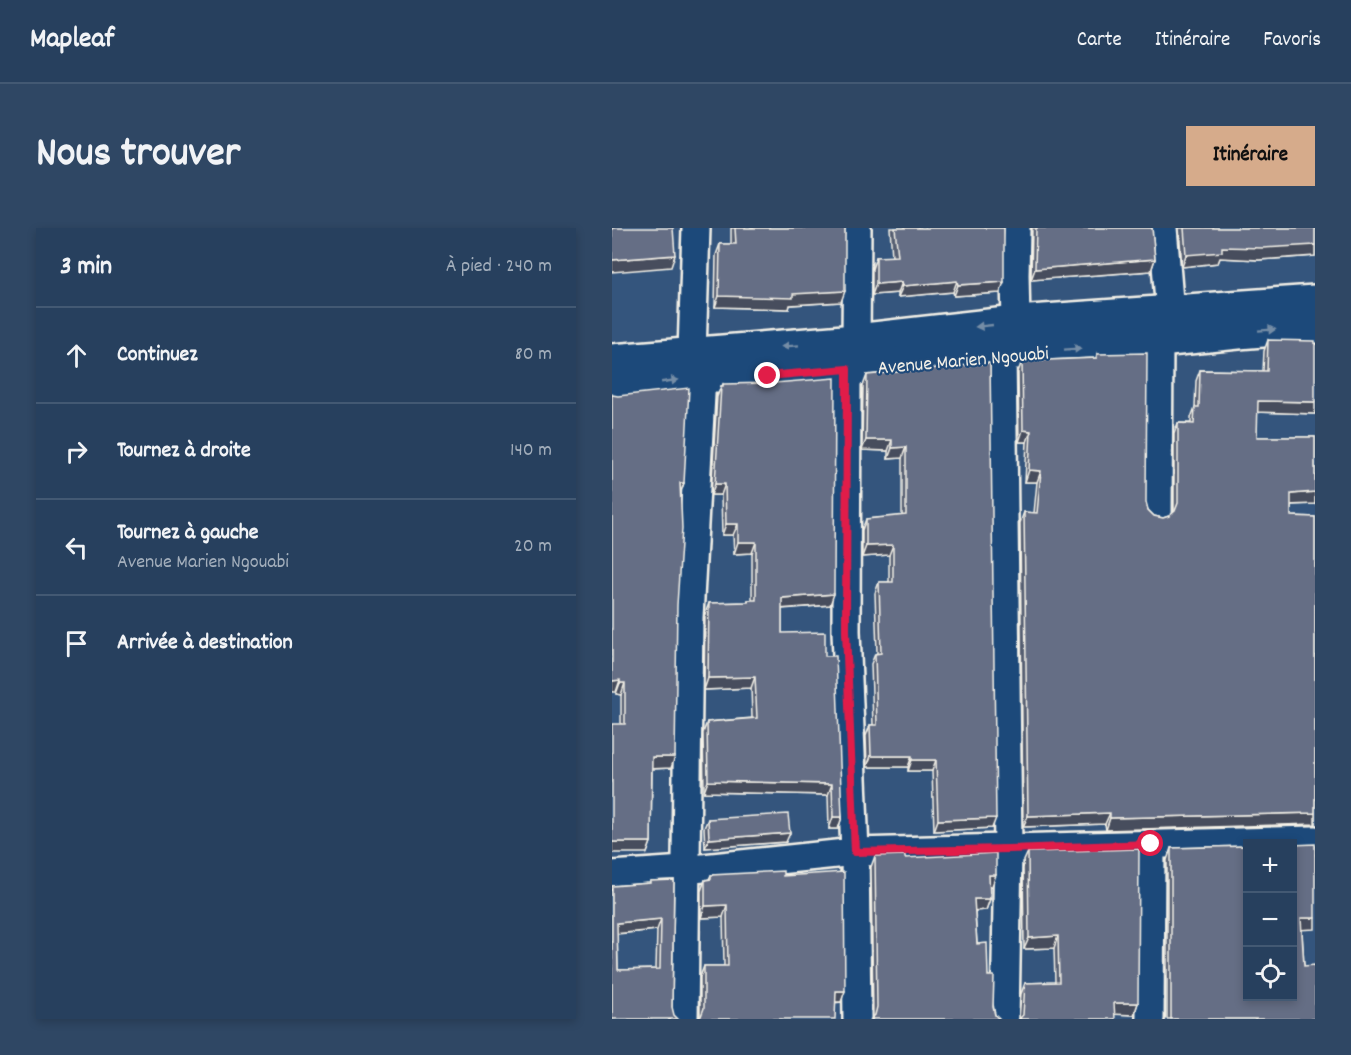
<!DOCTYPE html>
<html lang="fr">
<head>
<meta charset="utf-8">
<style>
  :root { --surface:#27405e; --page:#2f4764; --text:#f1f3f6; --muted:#a4afbc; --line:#435973; --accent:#d6ab8b }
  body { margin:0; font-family:Dekko,sans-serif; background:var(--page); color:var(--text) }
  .controls { position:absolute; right:18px; bottom:18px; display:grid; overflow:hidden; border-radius:0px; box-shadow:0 3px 9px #0003 }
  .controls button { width:54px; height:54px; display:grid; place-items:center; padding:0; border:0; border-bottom:2px solid var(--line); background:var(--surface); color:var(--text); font:30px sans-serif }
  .stop { position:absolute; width:18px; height:18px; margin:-14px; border:4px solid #e11d48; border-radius:50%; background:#fff }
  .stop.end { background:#e11d48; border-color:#fff; box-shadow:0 2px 6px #0008 }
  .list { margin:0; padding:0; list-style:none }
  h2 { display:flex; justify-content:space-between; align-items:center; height:78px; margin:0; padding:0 24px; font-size:26px }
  h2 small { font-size:20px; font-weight:400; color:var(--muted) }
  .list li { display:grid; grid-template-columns:39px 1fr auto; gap:18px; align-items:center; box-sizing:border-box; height:96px; padding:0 24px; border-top:2px solid var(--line) }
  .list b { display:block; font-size:22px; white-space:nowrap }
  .list p { margin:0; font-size:20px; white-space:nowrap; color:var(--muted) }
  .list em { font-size:20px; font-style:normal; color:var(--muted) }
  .icon { flex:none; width:33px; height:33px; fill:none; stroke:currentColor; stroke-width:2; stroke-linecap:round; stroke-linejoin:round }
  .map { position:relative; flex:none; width:703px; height:791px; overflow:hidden; border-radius:0px }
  header { display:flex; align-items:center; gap:36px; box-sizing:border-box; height:84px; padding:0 30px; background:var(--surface); border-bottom:2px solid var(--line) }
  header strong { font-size:28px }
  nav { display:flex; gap:33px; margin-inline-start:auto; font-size:21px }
  .intro { display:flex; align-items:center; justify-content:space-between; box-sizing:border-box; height:144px; padding:0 36px }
  h1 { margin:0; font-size:42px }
  .button { padding:15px 27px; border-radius:0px; background:var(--accent); color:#111; font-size:21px; font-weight:700 }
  main { display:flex; gap:36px; padding:0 36px }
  aside { flex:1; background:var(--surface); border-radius:0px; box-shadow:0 3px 9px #0003 }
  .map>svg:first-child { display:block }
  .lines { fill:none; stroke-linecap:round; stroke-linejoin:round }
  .minor-casing { stroke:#f4f1e8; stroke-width:32 }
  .major-casing { stroke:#f4f1e8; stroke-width:38 }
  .minor { stroke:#1f4a7a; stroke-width:27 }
  .major { stroke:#1f4a7a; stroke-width:33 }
  .wall { fill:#575f72; stroke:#f4f1e8; stroke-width:1.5; fill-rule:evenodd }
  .shaded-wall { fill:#474d5d; stroke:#f4f1e8; stroke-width:1.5 }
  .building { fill:#656e85; stroke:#f4f1e8; stroke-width:1.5; fill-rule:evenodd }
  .oneway { fill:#748da6 }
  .route { stroke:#e11d48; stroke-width:8 }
  .labels { text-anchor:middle; stroke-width:4.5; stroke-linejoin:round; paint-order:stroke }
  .street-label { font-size:20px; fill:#f4f1e8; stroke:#1f4a7a }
</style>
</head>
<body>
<header>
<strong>Mapleaf</strong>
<nav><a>Carte</a><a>Itinéraire</a><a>Favoris</a></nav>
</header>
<div class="intro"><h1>Nous trouver</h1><a class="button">Itinéraire</a></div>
<main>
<aside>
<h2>3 min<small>À pied · 240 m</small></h2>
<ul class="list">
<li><svg class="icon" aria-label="ahead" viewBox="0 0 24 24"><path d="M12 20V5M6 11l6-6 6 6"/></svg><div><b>Continuez</b></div><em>80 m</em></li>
<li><svg class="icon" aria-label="right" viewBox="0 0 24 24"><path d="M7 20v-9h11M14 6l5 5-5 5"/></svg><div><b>Tournez à droite</b></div><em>140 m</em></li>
<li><svg class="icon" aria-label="left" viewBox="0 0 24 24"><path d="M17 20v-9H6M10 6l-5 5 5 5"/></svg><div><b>Tournez à gauche</b><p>Avenue Marien Ngouabi</p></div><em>20 m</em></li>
<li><svg class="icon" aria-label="arrive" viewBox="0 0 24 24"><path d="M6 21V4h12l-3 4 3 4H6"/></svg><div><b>Arrivée à destination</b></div></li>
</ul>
</aside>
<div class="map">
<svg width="703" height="791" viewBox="0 0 703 791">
  <rect width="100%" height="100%" fill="#34557d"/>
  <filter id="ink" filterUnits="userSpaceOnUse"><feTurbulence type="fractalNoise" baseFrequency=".0167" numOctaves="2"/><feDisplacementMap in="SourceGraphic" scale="12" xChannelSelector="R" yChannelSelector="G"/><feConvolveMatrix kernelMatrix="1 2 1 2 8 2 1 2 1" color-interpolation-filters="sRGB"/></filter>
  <g filter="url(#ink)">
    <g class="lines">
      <defs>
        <g id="minor">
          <polyline points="404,0 403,47 404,95"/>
          <polyline points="551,0 558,85"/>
          <polyline points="244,113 245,0"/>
          <polyline points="80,125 84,0"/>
          <polyline points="390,125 396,621 393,791"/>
          <polyline points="235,141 234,403 243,624 245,791"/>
          <polyline points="546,286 547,112"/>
          <polyline points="0,647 72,642 243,624 703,612"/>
          <polyline points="72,791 77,389 90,148"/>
          <polyline points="538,791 539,616"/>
        </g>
        <g id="major">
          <polyline points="0,133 244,113 404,95 703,74"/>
          <polyline points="0,161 90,148 156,148 235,141 390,125 468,120 626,104 703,98"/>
        </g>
      </defs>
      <use href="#minor" class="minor-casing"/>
      <use href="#major" class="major-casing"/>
      <use href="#minor" class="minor"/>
      <use href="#major" class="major"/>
    </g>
    <g class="wall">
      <polygon points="119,0 233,0 229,74 178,77 177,81 103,79 104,27 108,16 119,16"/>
      <polygon points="278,0 392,0 388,65 342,68 341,64 286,69 286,65 260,67 260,41 264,29 280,29"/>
      <polygon points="420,0 540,0 543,31 539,43 419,52"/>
      <polygon points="567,0 703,0 703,28 647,32 608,30 606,35 570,39"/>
      <polygon points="656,112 703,186 645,184 645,209 703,209 703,276 679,277 679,288 703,289 703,596 494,602 493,596 411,599 408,295 412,284 422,285 425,254 413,254 415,214 407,214 406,144 410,133 484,130 485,126 536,282 542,288 551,290 557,288 562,285 562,206 566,195 579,195 579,190 583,179 584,153 588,142 651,143 652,123"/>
      <polygon points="378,135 380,600 322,603 320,543 296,543 296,539 255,539 254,508 258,497 261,497 259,436 263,426 265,425 263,365 267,354 277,354 277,327 250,329 250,302 254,291 290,288 290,230 276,231 276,223 250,222 251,158 255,147"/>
      <polygon points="111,156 218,377 170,381 170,405 213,428 230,589 226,601 217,601 216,567 92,564 91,505 95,494 140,490 139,460 92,462 93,386 97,375 135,374 136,372 140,372 140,325 122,326 121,307 110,307 109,267 99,267 105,169 109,158 110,158"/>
      <polygon points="0,167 72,255 68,265 59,540 40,541 39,614 35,625 9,496 9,467 4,466"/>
      <polygon points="96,591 174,614 93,620 92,600"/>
      <polygon points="681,617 690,702 692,738 703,791 555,791 555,632 559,620"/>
      <polygon points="416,624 526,775 522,787 503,786 407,791 409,766 413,755 443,754 442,720 412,721 411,635"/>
      <polygon points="263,628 293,630 380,658 377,658 378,671 374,682 363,683 365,716 376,748 383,787 261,789 259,639"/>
      <polygon points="99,647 171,648 229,774 88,790 88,749 92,738 112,738 111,689 89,690 89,663 93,652 97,651"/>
      <path d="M62,652L60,779L0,791V658L38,655V653ZM45,702L44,741L6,742L5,706Z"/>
    </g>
    <g class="shaded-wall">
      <polygon points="703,17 703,28 647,32 608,30 606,35 570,39 574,27 610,19"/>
      <polygon points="63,27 59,39 0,44 0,32"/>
      <polygon points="543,31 539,43 419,52 423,41"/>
      <polygon points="345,53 341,64 286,69 291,58"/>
      <polygon points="290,54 286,65 260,67 264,56"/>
      <polygon points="392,54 388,65 342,68 346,57"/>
      <polygon points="233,63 229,74 178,77 177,81 103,79 107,68"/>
      <polygon points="646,173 703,174 703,186 642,184"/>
      <polygon points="411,202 419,203 415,214 407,214"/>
      <polygon points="254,212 280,212 276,223 250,222"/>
      <polygon points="294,219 290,230 276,231 280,220"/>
      <polygon points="417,242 429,243 425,254 413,254"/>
      <polygon points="68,255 72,255 68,266"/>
      <polygon points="103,256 113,256 109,267 99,267"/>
      <polygon points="703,264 703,276 675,277 679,266"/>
      <polygon points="114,296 126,296 121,307 110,307"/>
      <polygon points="126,314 144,314 140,325 122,326"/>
      <polygon points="281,317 277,327 250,329 254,318"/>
      <polygon points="222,366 218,377 166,381 170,370"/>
      <polygon points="143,449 139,460 92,462 96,450"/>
      <polygon points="8,452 4,464 0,464 0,453"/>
      <polygon points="8,455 13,455 9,467 4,466"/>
      <polygon points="259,528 300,528 296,539 255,539"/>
      <polygon points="40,529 63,529 59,540 36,541"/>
      <polygon points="300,532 324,532 320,543 296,543"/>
      <polygon points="96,553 220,556 216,567 92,564"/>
      <polygon points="498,585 493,596 411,599 416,588"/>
      <polygon points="703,585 703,596 494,602 498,590"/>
      <polygon points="221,589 230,589 226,601 217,601"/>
      <polygon points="384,590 380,600 322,603 326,592"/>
      <polygon points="178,605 174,614 93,620 97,611"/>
      <polygon points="0,614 39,614 35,625 0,625"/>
      <polygon points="377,647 384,647 380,658 373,659"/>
      <polygon points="362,671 378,671 374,682 358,683"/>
      <polygon points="115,677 111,689 89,690 93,678"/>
      <polygon points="689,690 703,690 703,701 685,702"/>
      <polygon points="49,691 45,702 1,706 5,695"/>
      <polygon points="446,708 442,720 412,721 417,710"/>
      <polygon points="224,763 233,763 229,774 220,774"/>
      <polygon points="502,775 526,775 522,787 498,786"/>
    </g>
    <g class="building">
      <polygon points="0,0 61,0 63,27 0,32"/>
      <polygon points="123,0 233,0 233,63 181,66 181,70 107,68 108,16 124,16"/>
      <polygon points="283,0 392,0 392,54 346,57 345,53 291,58 290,54 264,56 264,29 286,28"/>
      <polygon points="424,0 540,0 543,31 423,41"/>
      <polygon points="572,0 703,0 703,17 651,20 610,19 610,24 574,27"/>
      <polygon points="656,112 703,113 703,174 646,173 645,209 703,209 703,264 679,266 679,288 703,289 703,585 498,590 498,585 416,588 412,284 425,285 429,243 417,242 419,203 411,202 410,133 485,130 485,126 535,125 534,274 536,282 542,288 551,290 557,288 563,283 566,275 566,195 582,196 583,179 587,179 588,142 655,143"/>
      <polygon points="378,135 384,590 326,592 324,532 300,532 300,528 259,528 258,497 265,497 263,426 269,425 267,354 281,354 281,317 254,318 254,291 294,287 294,219 280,220 280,212 254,212 255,147"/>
      <polygon points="223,150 222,364 222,366 170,370 170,405 213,404 213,428 224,428 230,589 221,589 220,556 96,553 95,494 145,490 143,449 96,450 97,375 136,374 136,372 144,372 144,314 126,314 126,296 114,296 113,256 103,256 109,158 111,158 111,156 162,155"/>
      <polygon points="77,160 72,255 68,255 70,300 65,377 63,529 40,529 39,614 0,614 0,496 13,496 13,455 8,455 8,452 0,453 0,167 6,168"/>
      <polygon points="176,586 178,605 97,611 96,591"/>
      <polygon points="703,616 703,690 689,690 692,738 703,737 703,791 559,791 559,620 636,618 636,768 681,768 681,617"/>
      <polygon points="527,621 526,775 502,775 503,791 407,791 411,787 413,755 447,754 446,708 417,710 416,624"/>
      <polygon points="384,625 384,647 377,647 378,671 362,671 365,716 375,715 376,748 382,748 381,779 383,787 387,791 259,791 263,787 265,779 263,628 293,627 293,630"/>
      <polygon points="171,643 171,648 232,644 233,763 224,763 223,791 86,791 89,788 92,780 92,738 116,738 115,677 93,678 93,652 99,651 99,647"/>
      <path d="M62,652L60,779L62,787L66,791H0V658L38,655V653ZM49,691L48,741L6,742L5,695Z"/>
    </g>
    <defs><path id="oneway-solid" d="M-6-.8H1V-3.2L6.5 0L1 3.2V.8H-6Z" transform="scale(1.5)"/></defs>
    <g class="oneway">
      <use href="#oneway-solid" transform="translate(372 98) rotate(174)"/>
      <use href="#oneway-solid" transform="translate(655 102) rotate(-4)"/>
      <use href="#oneway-solid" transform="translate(178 118) rotate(176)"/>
      <use href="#oneway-solid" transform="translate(461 121) rotate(-4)"/>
      <use href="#oneway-solid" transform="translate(58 153) rotate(-8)"/>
    </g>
  </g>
  <g class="lines" filter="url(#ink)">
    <polyline class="route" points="156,148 235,141 234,403 243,624 396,621 539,616"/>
  </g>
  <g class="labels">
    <g class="street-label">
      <text transform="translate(351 131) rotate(-5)" y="7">Avenue Marien Ngouabi</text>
    </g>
  </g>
</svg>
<div class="controls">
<button>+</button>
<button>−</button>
<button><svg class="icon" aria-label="locate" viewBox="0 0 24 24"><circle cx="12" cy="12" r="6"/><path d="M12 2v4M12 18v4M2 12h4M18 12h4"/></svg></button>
</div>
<div class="stop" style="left:539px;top:616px"></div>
<div class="stop end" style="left:156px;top:148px"></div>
</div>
</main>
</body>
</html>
